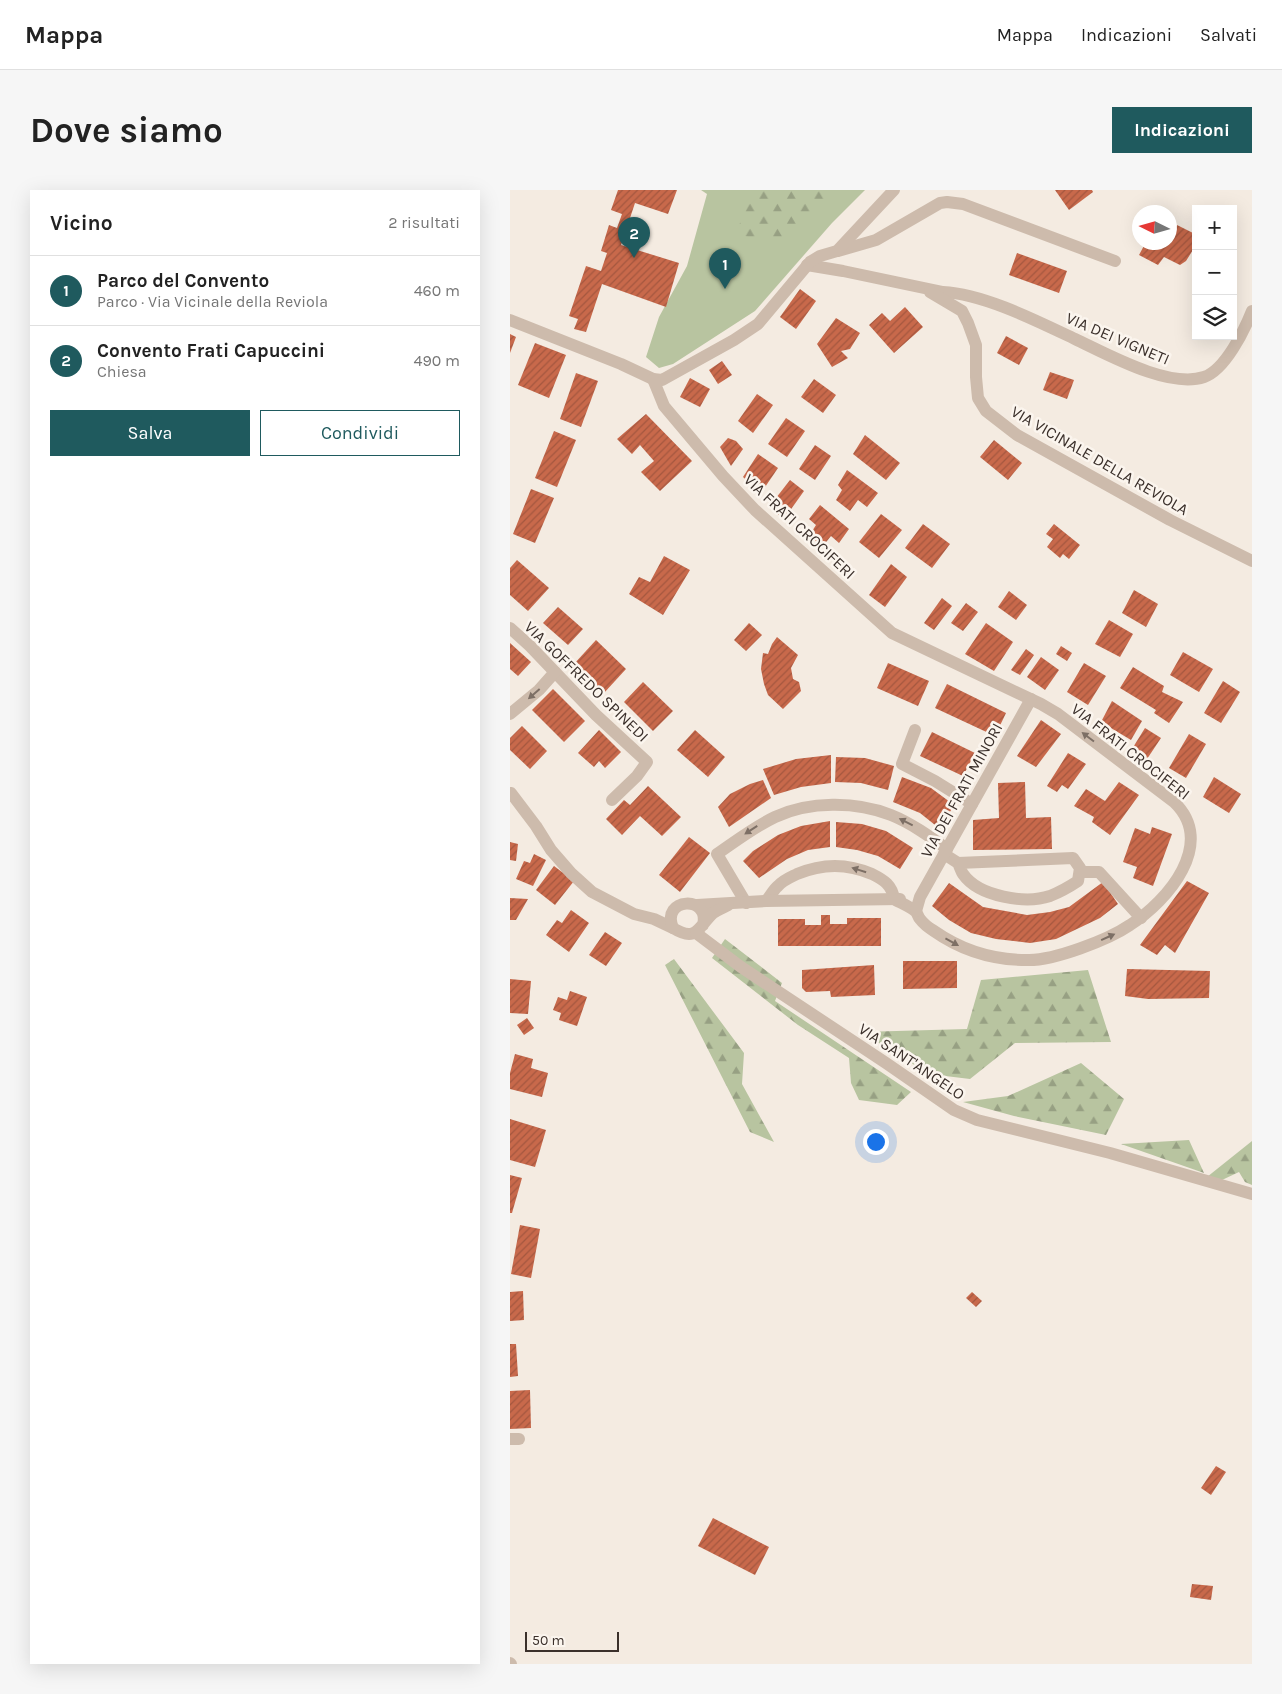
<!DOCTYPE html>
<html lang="it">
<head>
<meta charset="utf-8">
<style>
  :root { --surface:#fff; --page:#f6f6f6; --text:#222; --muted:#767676; --line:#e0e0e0; --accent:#1f5a5e }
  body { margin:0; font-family:Karla,sans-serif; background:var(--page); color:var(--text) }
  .controls { position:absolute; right:15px; top:15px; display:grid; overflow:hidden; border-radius:0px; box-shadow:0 5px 20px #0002 }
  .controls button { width:45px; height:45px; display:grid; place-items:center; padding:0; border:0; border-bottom:1px solid var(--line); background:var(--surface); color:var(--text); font:25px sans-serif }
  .compass { position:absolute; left:622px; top:15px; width:45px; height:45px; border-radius:50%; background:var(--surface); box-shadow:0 5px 20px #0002; rotate:275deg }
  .scale { position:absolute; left:15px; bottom:12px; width:94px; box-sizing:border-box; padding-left:5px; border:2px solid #3b302b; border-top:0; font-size:14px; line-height:18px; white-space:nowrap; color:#3b302b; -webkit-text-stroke:4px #fbf5ee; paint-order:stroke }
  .you { position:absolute; left:365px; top:951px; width:18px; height:18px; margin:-12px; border:4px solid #fff; border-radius:50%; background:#1a73e8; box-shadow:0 0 0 8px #1a73e833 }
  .badge { display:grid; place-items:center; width:32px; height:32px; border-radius:50%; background:var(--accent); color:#fff; font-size:16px; font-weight:700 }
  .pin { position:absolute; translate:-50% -41px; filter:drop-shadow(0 1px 2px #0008) }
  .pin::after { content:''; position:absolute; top:26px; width:18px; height:15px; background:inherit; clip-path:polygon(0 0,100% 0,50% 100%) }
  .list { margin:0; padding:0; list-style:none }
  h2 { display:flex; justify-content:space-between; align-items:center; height:65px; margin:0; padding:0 20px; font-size:21px }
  h2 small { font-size:16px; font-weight:400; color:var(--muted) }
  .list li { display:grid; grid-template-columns:32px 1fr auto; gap:15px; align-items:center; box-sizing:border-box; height:70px; padding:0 20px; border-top:1px solid var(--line) }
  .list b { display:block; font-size:19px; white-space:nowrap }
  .list p { margin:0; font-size:16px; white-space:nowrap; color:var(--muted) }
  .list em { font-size:16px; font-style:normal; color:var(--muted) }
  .actions { display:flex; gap:10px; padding:15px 20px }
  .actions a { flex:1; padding:11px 0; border:1px solid var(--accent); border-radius:0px; text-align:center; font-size:18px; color:var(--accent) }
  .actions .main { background:var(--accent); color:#fff }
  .icon { flex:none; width:28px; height:28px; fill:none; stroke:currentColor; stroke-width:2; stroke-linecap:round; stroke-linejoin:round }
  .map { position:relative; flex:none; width:742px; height:1474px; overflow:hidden; border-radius:0px }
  header { display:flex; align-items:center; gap:30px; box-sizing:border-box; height:70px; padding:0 25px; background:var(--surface); border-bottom:1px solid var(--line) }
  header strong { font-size:24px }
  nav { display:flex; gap:28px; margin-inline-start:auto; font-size:18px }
  .intro { display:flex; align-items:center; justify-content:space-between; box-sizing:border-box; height:120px; padding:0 30px }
  h1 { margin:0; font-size:35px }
  .button { padding:12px 22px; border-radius:0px; background:var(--accent); color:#fff; font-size:18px; font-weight:700 }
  main { display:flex; gap:30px; padding:0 30px }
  aside { flex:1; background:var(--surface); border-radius:0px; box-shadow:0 5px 20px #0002 }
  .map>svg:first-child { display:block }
  .green { fill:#b8c4a0 }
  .forest { fill:url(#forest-firs) }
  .building { fill:url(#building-hatch) }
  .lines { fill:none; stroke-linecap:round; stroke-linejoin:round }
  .minor { stroke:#cdbbac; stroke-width:12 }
  .oneway { fill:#7d6f65 }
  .labels { text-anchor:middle; stroke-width:5; stroke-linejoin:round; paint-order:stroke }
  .street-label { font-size:16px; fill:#3b302b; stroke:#fbf5ee }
</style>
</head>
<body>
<header>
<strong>Mappa</strong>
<nav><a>Mappa</a><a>Indicazioni</a><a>Salvati</a></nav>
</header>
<div class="intro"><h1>Dove siamo</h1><a class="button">Indicazioni</a></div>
<main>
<aside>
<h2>Vicino<small>2 risultati</small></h2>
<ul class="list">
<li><span class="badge">1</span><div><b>Parco del Convento</b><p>Parco · Via Vicinale della Reviola</p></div><em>460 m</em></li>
<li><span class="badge">2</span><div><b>Convento Frati Capuccini</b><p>Chiesa</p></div><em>490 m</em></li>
</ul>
<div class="actions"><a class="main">Salva</a><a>Condividi</a></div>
</aside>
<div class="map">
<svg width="742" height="1474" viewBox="0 0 742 1474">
  <defs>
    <pattern id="forest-firs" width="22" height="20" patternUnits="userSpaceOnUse" patternTransform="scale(1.25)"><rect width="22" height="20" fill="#b8c4a0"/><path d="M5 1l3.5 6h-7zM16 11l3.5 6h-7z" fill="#97a083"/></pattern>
    <pattern id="building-hatch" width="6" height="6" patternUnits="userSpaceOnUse" patternTransform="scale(1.25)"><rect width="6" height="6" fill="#c8694b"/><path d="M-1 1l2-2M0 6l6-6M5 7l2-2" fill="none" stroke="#a4573f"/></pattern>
  </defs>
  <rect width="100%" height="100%" fill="#f4ebe1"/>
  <polygon class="green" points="191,0 355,0 322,33 245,121 163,174 149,178 136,167 149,127 177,76 197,4"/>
  <g class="forest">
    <polygon points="245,0 324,0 270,54 225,44"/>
    <polygon points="215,749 272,793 265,811 401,902 387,915 349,910 341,893 339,868 288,835 202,768"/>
    <polygon points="164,769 234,863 232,894 264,952 240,942 155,775"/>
    <polygon points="578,780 601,852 505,853 460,889 419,884 351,842 457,839 471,790"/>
    <polygon points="571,873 614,909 596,945 504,926 453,912 498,906"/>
    <polygon points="679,950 694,983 611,954"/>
    <polygon points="742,951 742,995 735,992 729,982 712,990 697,987"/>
  </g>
  <g class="building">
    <polygon points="108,0 167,0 158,24 125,13 111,55 169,73 156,117 92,94 76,142 64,139 68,129 59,126 76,76 91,81 97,63 91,61 99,35 107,38 112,24 101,20"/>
    <polygon points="545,0 582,0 583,2 559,20"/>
    <polygon points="667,35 683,43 686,49 686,55 676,71 670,75 654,67 648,75 629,65 636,52 659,52 659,40 662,42"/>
    <polygon points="507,63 557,81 549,103 499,85"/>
    <polygon points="290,99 306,111 286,139 270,127"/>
    <polygon points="395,117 413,137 384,163 359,135 372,123 380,131"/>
    <polygon points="326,128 350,143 340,159 331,161 338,168 322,177 307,154"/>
    <polygon points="0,144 6,147 0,163"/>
    <polygon points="496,146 518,158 509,175 487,163"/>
    <polygon points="25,153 56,165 39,208 8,195"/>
    <polygon points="212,171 222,185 208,194 199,180"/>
    <polygon points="540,182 564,190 557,209 533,200"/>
    <polygon points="66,183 88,191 71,237 50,229"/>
    <polygon points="180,188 200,199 190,217 170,207"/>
    <polygon points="304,189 326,205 313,223 291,207"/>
    <polygon points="247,204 263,215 243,243 228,231"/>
    <polygon points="136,224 182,271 150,301 131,282 144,271 130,255 122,264 107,249"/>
    <polygon points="276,228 295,241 277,267 258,254"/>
    <polygon points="44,241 66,250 47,297 25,288"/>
    <polygon points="355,245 390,273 376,290 343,264"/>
    <polygon points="218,248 226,251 233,259 221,276 210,257"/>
    <polygon points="484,250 512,273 498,290 470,267"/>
    <polygon points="305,255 321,266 305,290 289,279"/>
    <polygon points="248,264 268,278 251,303 233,287"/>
    <polygon points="337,280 368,303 357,317 348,310 340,321 326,310 332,300 328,295"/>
    <polygon points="280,290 294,301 274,329 259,317"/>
    <polygon points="21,299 44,308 25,353 3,344"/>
    <polygon points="310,315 339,339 329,353 321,346 313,356 299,346 306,335 299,329"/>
    <polygon points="371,324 392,340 369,368 349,352"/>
    <polygon points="413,334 440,354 422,378 395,358"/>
    <polygon points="544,334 570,355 559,369 553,364 550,368 537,357 543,349 536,344"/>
    <polygon points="154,366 180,380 153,425 119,404 129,387 140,392"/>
    <polygon points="7,370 39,398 18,421 0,405 0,378"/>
    <polygon points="381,374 397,387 375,417 359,405"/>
    <polygon points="624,400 648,414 636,437 612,423"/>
    <polygon points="499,401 517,415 506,430 488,417"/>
    <polygon points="432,408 442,416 424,440 414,433"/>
    <polygon points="456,413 468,422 453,441 441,433"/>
    <polygon points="48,417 73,439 58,455 33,433"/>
    <polygon points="599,430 623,444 610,467 585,454"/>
    <polygon points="239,433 252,445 236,461 224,450"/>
    <polygon points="476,433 503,452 484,481 455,464"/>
    <polygon points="267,447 288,465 281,478 283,489 289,492 291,501 273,519 258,505 254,494 251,479 253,463 258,464 262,454"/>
    <polygon points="86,450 116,479 94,503 64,474"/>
    <polygon points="0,453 21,472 8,486 0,479"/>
    <polygon points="551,456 562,463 557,471 546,464"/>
    <polygon points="516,459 524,465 510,485 501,480"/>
    <polygon points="673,462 703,479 689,502 660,485"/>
    <polygon points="531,467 549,480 535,500 517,487"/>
    <polygon points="378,473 419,491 408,516 367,498"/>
    <polygon points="574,473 596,486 578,515 557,502"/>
    <polygon points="623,477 654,496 652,502 673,512 659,533 644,523 646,520 610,498"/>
    <polygon points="713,491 730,502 711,533 694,523"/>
    <polygon points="133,492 163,521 143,541 114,512"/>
    <polygon points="437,494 496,523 485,546 425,518"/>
    <polygon points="43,499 75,531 54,552 22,520"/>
    <polygon points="602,511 632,531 621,550 591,532"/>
    <polygon points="531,530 551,544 526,577 507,566"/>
    <polygon points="12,536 37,561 20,579 0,560 0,548"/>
    <polygon points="635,538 651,548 637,569 622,559"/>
    <polygon points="89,540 111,562 95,578 89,571 84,577 68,563"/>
    <polygon points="185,540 215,567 198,587 167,560"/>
    <polygon points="422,542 465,563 453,586 410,566"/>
    <polygon points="679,544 696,554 676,588 659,578"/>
    <polygon points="558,563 576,574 558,599 552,595 547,602 537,596"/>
    <polygon points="321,565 321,593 291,597 264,605 253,579 286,569"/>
    <polygon points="326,567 355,568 384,576 378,600 351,593 325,592"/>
    <polygon points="392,587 421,598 444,615 430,639 410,623 383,612"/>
    <polygon points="704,587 731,604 719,623 693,607"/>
    <polygon points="253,590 261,608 219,637 208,617 220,604 240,594"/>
    <polygon points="515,592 516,628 541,627 542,659 463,660 463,630 489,628 488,593"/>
    <polygon points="609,592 629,605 600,645 582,632 584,627 564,616 576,599 595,611"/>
    <polygon points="138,596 171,627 152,646 130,626 112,645 96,629 114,610 120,615"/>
    <polygon points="320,631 320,657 298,660 277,669 249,688 233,671 243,661 268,645 291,636"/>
    <polygon points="326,632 352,634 376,641 403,658 390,679 368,666 347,660 326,657"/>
    <polygon points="642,637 662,644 643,696 623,688 627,677 613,672 625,638 640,644"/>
    <polygon points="179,647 200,663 170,702 149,685"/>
    <polygon points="0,652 8,654 6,671 0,670"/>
    <polygon points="24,664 36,670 23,696 6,689 14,671 20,673"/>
    <polygon points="44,676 64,691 45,715 26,700"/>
    <polygon points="677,691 699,703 665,763 655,755 647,765 630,755"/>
    <polygon points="593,692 608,714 590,728 546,749 520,753 486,749 461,743 439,730 422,716 439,693 473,717 517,725 540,722 559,717"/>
    <polygon points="0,708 18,709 6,730 0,730"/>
    <polygon points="61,720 79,733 59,762 36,745 47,730 52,733"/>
    <polygon points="311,725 320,725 320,734 337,734 337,728 371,728 371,756 268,756 268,729 295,729 295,735 311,735"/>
    <polygon points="95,742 112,753 96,776 79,765"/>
    <polygon points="393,771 447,771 447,798 393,799"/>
    <polygon points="364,775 365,805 321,807 320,801 296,802 292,798 292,780"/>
    <polygon points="617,779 700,781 699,808 638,809 615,806"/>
    <polygon points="0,789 21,791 18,824 0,823"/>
    <polygon points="60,801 77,807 67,836 49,830 51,823 43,820 48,807 57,810"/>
    <polygon points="17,828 24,838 14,845 7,835"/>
    <polygon points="5,864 23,869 21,878 38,883 32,907 0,899 0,883"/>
    <polygon points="0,929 36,940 25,977 0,970"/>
    <polygon points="0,985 12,988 2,1023 0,1023"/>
    <polygon points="10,1035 30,1039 21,1088 1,1084"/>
    <polygon points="13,1101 14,1130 0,1131 0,1102"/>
    <polygon points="462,1102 472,1111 466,1117 456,1108"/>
    <polygon points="0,1154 6,1154 8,1186 0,1187"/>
    <polygon points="20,1200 21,1238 0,1239 0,1201"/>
    <polygon points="706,1276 716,1282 701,1305 691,1298"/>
    <polygon points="203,1328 259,1357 245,1385 188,1356"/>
    <polygon points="682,1394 703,1396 701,1410 680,1407"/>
  </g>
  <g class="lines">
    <g class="minor">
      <polyline points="328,61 366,50 430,13 437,12 453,14 605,71"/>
      <path d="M297,75L333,81L433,102C474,104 527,131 565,149C597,164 659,199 694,187C715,180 734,141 742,121"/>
      <polyline points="420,102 452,121 458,133 466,155 466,187 468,208 476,221 507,245 660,330 742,371"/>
      <polyline points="0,130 111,174 143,189 152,190 224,150 248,134 300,72 310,66 327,61 384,0"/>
      <path d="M143,189L154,216L213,286L245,320L382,443L531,514L548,524L664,612C707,653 658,711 620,735C598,750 543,771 517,770C484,770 451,760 424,741C419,738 413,733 410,729C408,727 408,724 406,722C403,718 389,712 384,709"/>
      <polyline points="0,438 20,456 86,525 137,572 127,586 102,610"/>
      <polyline points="0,524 29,500 45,482"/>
      <polyline points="405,540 392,574 425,591 462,614"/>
      <polyline points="1,603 26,636 41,660 61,683 82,702 124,724 144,729 163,738"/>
      <path d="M434,664L448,673L563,668L570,678L568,691C559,697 550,702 540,706C516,714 469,707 453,684C451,681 450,677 448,673"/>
      <polyline points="570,682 589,682 631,728"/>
      <path d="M256,711C260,707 263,700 268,696C273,690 281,687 287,684C313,673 337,673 362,684C374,690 382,695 384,709"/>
      <path d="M236,713L207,664C226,651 244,637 265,627C299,611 346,611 381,625C401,633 419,646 437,659"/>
      <polyline points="187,715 256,711 390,709"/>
      <polyline points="406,721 410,707 521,509"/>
      <path d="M193,735C201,705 150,707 163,738C187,753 188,737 203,723C208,720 213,718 218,715"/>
      <polyline points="186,743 231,777 376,873 444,920 467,930 600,963 742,1004"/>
      <polyline points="0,1249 9,1249"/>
      <polyline points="0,1473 1,1474"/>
    </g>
  </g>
  <defs><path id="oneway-solid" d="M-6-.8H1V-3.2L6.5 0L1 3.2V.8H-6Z" transform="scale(1.25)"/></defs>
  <g class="oneway">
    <use href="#oneway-solid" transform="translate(24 504) rotate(139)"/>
    <use href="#oneway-solid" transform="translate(578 547) rotate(-143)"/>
    <use href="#oneway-solid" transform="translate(396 632) rotate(-153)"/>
    <use href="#oneway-solid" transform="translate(241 640) rotate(147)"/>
    <use href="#oneway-solid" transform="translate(349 680) rotate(-162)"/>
    <use href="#oneway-solid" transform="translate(598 747) rotate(-24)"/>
    <use href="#oneway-solid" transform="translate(442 752) rotate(29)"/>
  </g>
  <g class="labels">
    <g class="street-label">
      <text transform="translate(608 148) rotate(23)" y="6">VIA DEI VIGNETI</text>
      <text transform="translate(590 270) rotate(30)" y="6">VIA VICINALE DELLA REVIOLA</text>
      <text transform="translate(290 336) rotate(43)" y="6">VIA FRATI CROCIFERI</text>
      <text transform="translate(77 491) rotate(44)" y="6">VIA GOFFREDO SPINEDI</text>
      <text transform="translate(621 561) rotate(38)" y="6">VIA FRATI CROCIFERI</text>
      <text transform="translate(451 600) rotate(-61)" y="6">VIA DEI FRATI MINORI</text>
      <text transform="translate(402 871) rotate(34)" y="6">VIA SANT'ANGELO</text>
    </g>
  </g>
</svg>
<div class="controls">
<button>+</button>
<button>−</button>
<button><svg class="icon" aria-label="layers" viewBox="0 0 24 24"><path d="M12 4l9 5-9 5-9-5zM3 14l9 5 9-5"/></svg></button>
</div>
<svg class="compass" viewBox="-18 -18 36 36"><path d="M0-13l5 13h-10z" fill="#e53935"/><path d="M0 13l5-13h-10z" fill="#767676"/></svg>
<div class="scale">50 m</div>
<div class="you"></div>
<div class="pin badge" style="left:215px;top:99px">1</div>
<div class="pin badge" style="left:124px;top:68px">2</div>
</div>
</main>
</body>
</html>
